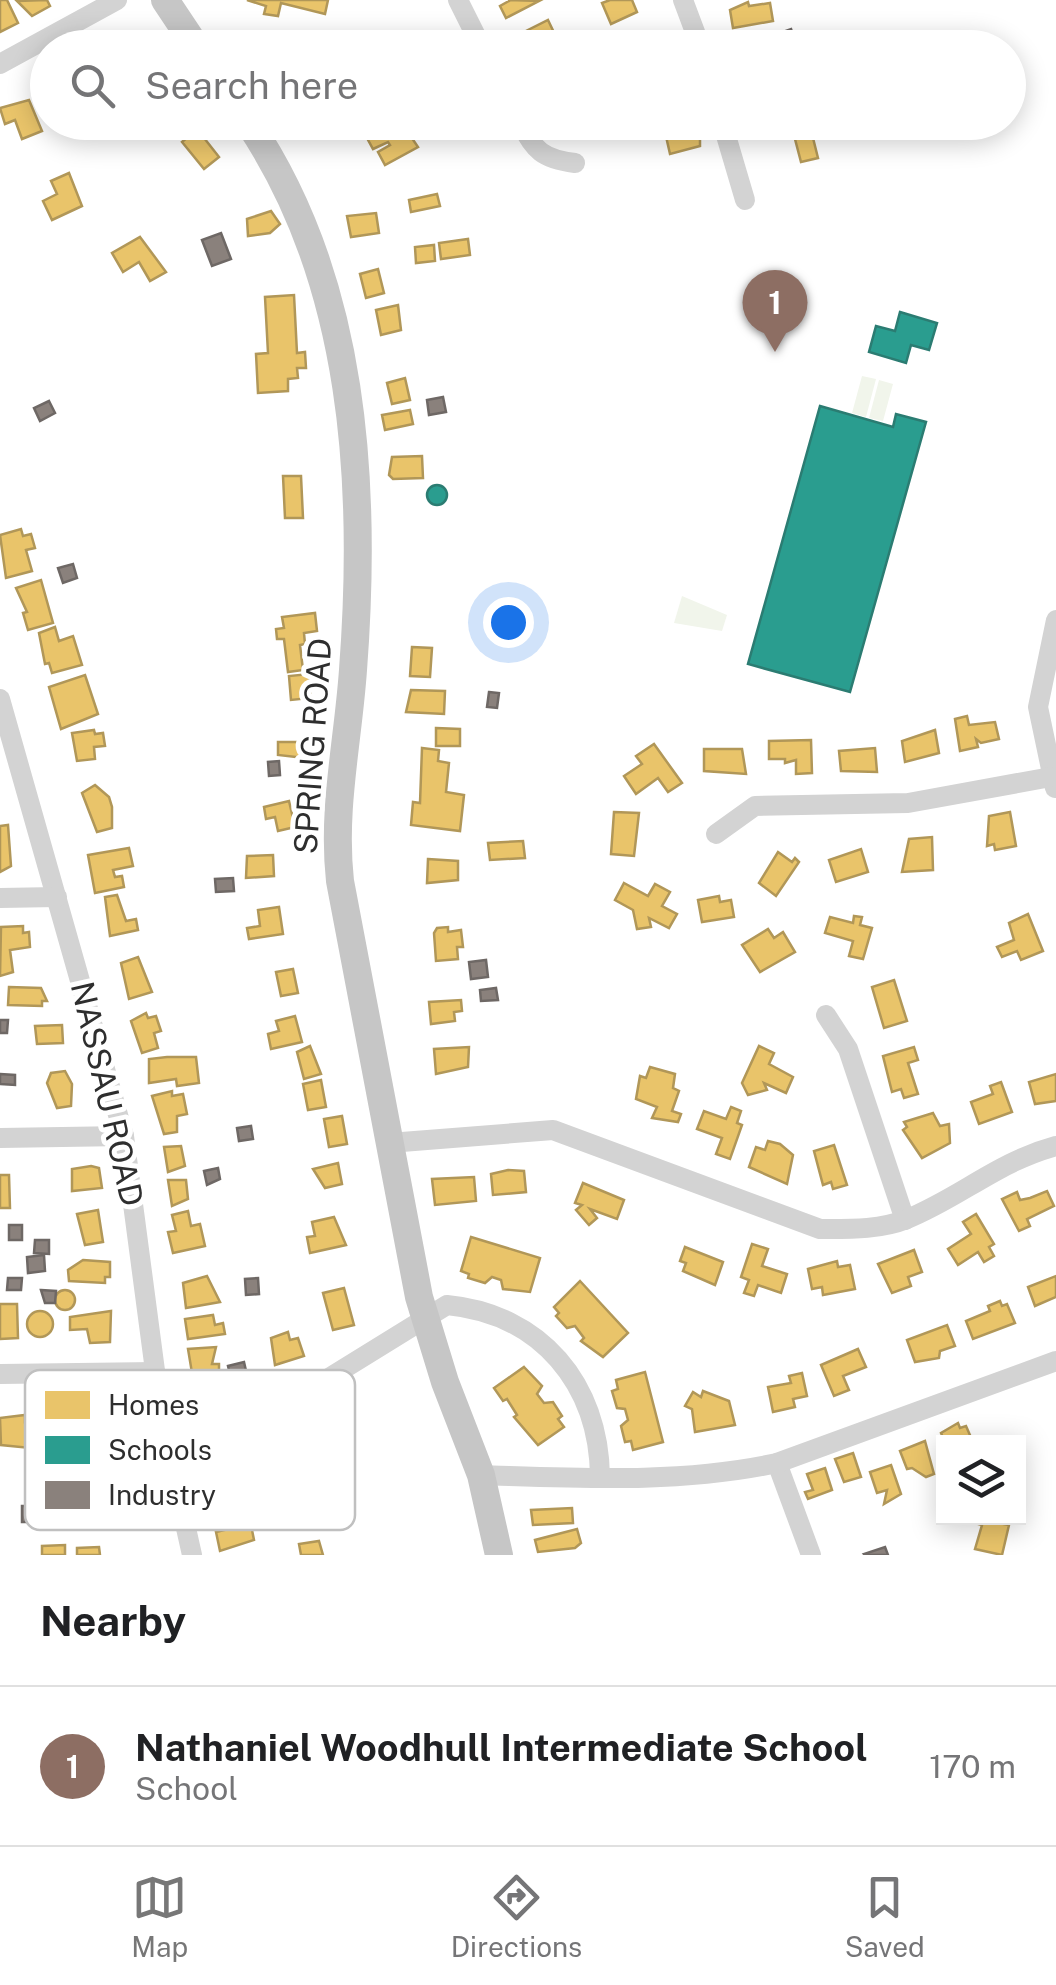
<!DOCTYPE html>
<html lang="en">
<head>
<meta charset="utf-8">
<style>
  :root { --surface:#fff; --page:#f2f2f2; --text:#202124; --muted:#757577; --line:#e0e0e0; --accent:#777 }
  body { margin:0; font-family:"Public Sans",sans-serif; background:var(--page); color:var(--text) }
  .controls { position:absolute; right:30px; bottom:30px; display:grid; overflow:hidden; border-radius:0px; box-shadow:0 5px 25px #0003 }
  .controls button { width:90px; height:90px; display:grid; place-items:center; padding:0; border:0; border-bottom:2px solid var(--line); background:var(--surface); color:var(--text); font:50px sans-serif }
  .you { position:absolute; left:508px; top:622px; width:35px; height:35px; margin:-25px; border:8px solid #fff; border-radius:50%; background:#1a73e8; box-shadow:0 0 0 15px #1a73e833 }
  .badge { display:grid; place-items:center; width:65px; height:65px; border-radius:50%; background:var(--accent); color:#fff; font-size:32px; font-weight:700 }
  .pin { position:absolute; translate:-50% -82px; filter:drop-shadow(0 2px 5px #0008) }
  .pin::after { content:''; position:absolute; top:52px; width:35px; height:30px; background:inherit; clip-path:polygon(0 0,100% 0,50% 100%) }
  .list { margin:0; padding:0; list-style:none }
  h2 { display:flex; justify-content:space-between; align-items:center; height:130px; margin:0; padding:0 40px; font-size:42px }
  h2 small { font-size:32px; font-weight:400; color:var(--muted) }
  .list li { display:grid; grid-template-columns:65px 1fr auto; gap:30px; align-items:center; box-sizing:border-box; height:160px; padding:0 40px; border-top:2px solid var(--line) }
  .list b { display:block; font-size:38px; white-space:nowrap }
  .list p { margin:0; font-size:32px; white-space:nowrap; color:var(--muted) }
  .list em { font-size:32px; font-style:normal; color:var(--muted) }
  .icon { flex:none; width:55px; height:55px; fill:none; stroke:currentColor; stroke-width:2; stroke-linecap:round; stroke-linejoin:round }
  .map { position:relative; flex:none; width:1056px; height:1555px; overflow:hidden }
  .search { position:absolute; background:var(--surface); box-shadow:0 5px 25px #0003; left:30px; right:30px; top:30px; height:110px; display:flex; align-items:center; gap:25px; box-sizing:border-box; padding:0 35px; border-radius:55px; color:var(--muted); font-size:38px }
  .sheet { height:290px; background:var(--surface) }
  nav { display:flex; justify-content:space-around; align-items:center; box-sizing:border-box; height:140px; border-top:2px solid var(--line); background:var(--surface); font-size:28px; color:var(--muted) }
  nav a { display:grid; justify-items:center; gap:5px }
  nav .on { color:var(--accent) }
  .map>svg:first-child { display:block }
  .green { fill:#f1f5eb }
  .homes { fill:#e9c46a; stroke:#b19758; stroke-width:2.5 }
  .schools { fill:#2a9d8f; stroke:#2b7c72; stroke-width:2.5 }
  .industry { fill:#8a817c; stroke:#6e6865; stroke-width:2.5 }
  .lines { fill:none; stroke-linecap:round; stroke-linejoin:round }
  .minor { stroke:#d3d3d3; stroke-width:20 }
  .major { stroke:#c6c6c6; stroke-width:28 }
  .labels { text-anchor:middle; stroke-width:10; stroke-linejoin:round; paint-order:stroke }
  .street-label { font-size:32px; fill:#2e2e2e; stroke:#fff }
  .key { fill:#fff; stroke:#c0c0c0; stroke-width:2.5 }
  .key-label { font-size:28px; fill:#2e2e2e }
</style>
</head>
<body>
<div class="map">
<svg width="1056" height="1555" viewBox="0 0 1056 1555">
  <rect width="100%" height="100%" fill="#fff"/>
  <g class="green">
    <polygon points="862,376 876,379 866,417 852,413"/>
    <polygon points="879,380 893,384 883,421 869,418"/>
    <polygon points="682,596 727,615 722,631 674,623"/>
  </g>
  <g class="homes">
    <polygon points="0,0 7,0 18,23 0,32"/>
    <polygon points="47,0 50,6 32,16 17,1"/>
    <polygon points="247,0 328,0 325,14 281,3 278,16 264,14 266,6"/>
    <polygon points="610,0 632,0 637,12 611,24 602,3"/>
    <polygon points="509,1 509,0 539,1 506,18 500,6"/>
    <polygon points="748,2 749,6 770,3 773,21 733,28 730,10"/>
    <polygon points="548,20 558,41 563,39 565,45 521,48 516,36"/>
    <polygon points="139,33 147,48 111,48"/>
    <polygon points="29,100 42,131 22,139 15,120 5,124 0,108"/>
    <polygon points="401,122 418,147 385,165 378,152 390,145 388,142 373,149 361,127 365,122"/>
    <polygon points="758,122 788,122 761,132"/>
    <polygon points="694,125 695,131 700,130 700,146 670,154 665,132"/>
    <polygon points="197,129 219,157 204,169 182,142"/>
    <polygon points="812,134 818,158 801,162 795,139"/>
    <polygon points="69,173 82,206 52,220 43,201 57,194 51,181"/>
    <polygon points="437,194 440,206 411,212 409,200"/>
    <polygon points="271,211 280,224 270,233 248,236 247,219"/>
    <polygon points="376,213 379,233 351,237 347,216"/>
    <polygon points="140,237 166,272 150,281 139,262 123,272 112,253"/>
    <polygon points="468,239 470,255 441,259 439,243"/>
    <polygon points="434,245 435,261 416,263 415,247"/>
    <polygon points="378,269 384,293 366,298 360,274"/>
    <polygon points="294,295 297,353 305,352 306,368 297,368 298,378 288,379 288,391 258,393 256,354 268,353 265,297"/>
    <polygon points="398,305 401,330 381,335 376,310"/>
    <polygon points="405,378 410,400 392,404 387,383"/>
    <polygon points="410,410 413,424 385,430 382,415"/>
    <polygon points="422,456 423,478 393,479 389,475 392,457"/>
    <polygon points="283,476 301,476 303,518 285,518"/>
    <polygon points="21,529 23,536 31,534 35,548 26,550 32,571 6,578 0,535"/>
    <polygon points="41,580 53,623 28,630 23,613 27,612 16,588"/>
    <polygon points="315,613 317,631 304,633 305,644 300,645 303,670 288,672 284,639 277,639 276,629 284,628 282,617"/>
    <polygon points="55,627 59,641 73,636 82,665 52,673 49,663 45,664 39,633"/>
    <polygon points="412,647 432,648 430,677 410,676"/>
    <polygon points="309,674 311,698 291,700 289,676"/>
    <polygon points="85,675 98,714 61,729 49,687"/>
    <polygon points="411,690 445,691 444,714 406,712"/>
    <polygon points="967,716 969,725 995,722 999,739 981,743 976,739 978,747 960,751 955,719"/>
    <polygon points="436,728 460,729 460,746 436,746"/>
    <polygon points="94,730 95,734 103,733 105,746 94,747 95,759 77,761 72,733"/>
    <polygon points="935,730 939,753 905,762 902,741"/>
    <polygon points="811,740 812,773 796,774 796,760 785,763 785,759 769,759 769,741"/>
    <polygon points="278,742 314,742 314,759 278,755"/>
    <polygon points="654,744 682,783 668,792 658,778 636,794 624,776 642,764 636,756"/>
    <polygon points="422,748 439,750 438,761 449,763 446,792 464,795 460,831 411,825 413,802 420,803"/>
    <polygon points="875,748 877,772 841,771 839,751"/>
    <polygon points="704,749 742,749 746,774 704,771"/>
    <polygon points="95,785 109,797 112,807 112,828 97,832 82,793"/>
    <polygon points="289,801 295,827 278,831 275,817 266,819 264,807"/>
    <polygon points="614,812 639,813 634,856 611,854"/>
    <polygon points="1010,812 1016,846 995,850 994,844 987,846 989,816"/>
    <polygon points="8,825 11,866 0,872 0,826"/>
    <polygon points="932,837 933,870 902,872 909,839"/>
    <polygon points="523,841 525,858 490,860 488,843"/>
    <polygon points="129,848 133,866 113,870 115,877 122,876 124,887 95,893 88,855"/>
    <polygon points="861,849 868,872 836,882 829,860"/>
    <polygon points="778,852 792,862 795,858 799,862 776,896 759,883"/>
    <polygon points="273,855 274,876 246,878 247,856"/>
    <polygon points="428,859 458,861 458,880 427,883"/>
    <polygon points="624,883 648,896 655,884 670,892 662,906 677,914 669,928 649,918 651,927 637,929 633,910 615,900"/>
    <polygon points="117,895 126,921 136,919 138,930 110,936 105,897"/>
    <polygon points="719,896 720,902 731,900 734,917 702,922 698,900"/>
    <polygon points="279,907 283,934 249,939 247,928 260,926 258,910"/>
    <polygon points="1028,914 1043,951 1021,960 1017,951 1002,957 997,947 1014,940 1009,923"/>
    <polygon points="854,916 862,917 860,925 872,928 863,959 849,956 853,941 825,933 830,917 853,923"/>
    <polygon points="23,926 23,933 29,932 30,947 10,950 13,972 0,976 1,927"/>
    <polygon points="448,927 448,932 461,930 463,947 457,947 458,959 436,961 434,933 437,928"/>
    <polygon points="768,929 774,938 783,932 795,952 760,972 742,945"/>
    <polygon points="138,957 152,992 129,999 121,963"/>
    <polygon points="293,969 298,993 281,996 276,972"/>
    <polygon points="894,980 907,1021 884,1028 872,987"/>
    <polygon points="9,987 41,988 47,1001 42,1001 42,1006 8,1005"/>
    <polygon points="461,1000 462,1011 454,1012 455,1021 431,1024 429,1002"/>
    <polygon points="146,1013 148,1018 156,1016 161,1031 154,1033 158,1048 142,1053 131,1021"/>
    <polygon points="295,1016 302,1042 271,1049 268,1034 279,1031 276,1021"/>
    <polygon points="62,1025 63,1043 37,1044 35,1026"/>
    <polygon points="310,1046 321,1074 304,1079 297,1052"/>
    <polygon points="759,1046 774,1053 769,1064 793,1077 786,1093 764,1083 767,1090 748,1095 742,1083"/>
    <polygon points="469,1047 468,1067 436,1074 434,1049"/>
    <polygon points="914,1047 918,1060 908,1063 918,1094 904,1098 901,1089 892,1092 883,1056"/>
    <polygon points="167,1057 196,1057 199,1083 177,1086 176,1079 149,1083 149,1059"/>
    <polygon points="650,1067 675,1074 673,1088 679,1091 672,1111 681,1114 678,1122 652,1118 657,1107 636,1099 640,1076 646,1078"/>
    <polygon points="65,1071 72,1084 71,1106 57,1108 47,1083 51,1073"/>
    <polygon points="1056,1074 1056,1101 1035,1104 1029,1082"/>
    <polygon points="321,1080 326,1107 308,1110 303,1084"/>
    <polygon points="1001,1082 1012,1112 979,1124 971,1102 993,1094 990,1086"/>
    <polygon points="172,1091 172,1096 183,1094 187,1114 177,1116 177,1132 164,1134 152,1096"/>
    <polygon points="731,1107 741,1111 737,1123 742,1125 730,1159 716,1154 722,1138 697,1129 704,1111 726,1119"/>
    <polygon points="933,1113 940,1126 949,1124 950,1143 922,1158 903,1130 907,1127 904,1122"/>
    <polygon points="342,1116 347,1144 329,1147 324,1119"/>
    <polygon points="768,1141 780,1144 793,1155 787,1184 749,1167 756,1147 765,1150"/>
    <polygon points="834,1145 847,1185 833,1189 831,1182 823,1185 814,1151"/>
    <polygon points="181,1146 185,1166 168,1172 164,1147"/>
    <polygon points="338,1163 342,1184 325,1188 313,1169"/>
    <polygon points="91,1166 99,1168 102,1188 72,1191 72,1169"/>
    <polygon points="508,1170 524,1171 526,1192 493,1195 491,1174"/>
    <polygon points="0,1175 9,1175 10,1208 0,1208"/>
    <polygon points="474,1177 476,1201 435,1205 432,1179"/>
    <polygon points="168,1180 186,1180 188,1199 172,1206"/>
    <polygon points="583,1183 624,1200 617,1219 590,1209 597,1218 589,1225 576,1210 582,1205 575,1203"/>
    <polygon points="1047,1191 1054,1206 1027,1219 1030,1226 1019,1231 1002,1199 1017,1192 1020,1200 1030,1198"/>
    <polygon points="98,1210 103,1242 85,1245 77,1214"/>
    <polygon points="188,1211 191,1226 200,1224 205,1246 173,1253 168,1232 176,1231 172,1215"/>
    <polygon points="976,1214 994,1244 989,1247 994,1256 984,1262 978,1252 958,1265 948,1249 971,1234 963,1222"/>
    <polygon points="334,1217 346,1245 310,1253 307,1237 315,1236 312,1222"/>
    <polygon points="471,1237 540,1258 530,1292 503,1289 501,1280 492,1277 485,1283 468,1278 469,1274 461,1271"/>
    <polygon points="752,1244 768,1249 762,1266 787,1274 781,1293 758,1285 754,1296 744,1293 749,1280 741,1277"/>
    <polygon points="685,1247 723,1262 715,1285 683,1271 686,1263 680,1261"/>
    <polygon points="914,1250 922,1272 908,1277 911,1286 892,1293 878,1264"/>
    <polygon points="83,1260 110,1262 110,1277 105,1277 105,1283 69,1281 68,1270"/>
    <polygon points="837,1261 838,1267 850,1265 855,1289 823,1295 822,1287 812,1289 808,1269"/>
    <polygon points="207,1276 220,1302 186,1308 183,1283"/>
    <polygon points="1056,1276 1056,1297 1035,1306 1028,1287"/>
    <polygon points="580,1281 628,1333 603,1357 581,1341 584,1338 575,1326 567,1328 556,1316 559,1313 554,1307"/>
    <polygon points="344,1288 354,1325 333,1330 323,1293"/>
    <circle cx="65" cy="1300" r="10"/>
    <polygon points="1000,1301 1002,1306 1007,1304 1015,1323 973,1339 966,1321 990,1311 988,1306"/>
    <polygon points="0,1304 17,1304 18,1338 0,1339"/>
    <polygon points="111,1311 110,1342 90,1343 87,1329 70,1330 70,1317"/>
    <circle cx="40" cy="1324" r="13"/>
    <polygon points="213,1315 215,1325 223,1323 225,1334 188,1339 185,1319"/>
    <polygon points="947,1325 955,1346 940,1351 939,1358 915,1362 907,1340"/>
    <polygon points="288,1332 290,1340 298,1338 304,1356 275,1365 271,1338"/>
    <polygon points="216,1347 212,1364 219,1364 219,1371 192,1373 188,1349"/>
    <polygon points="858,1349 866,1367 843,1376 849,1390 834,1396 821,1365"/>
    <polygon points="524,1367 542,1386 537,1394 544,1403 553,1402 562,1416 558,1419 564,1427 538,1445 514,1417 517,1415 507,1399 503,1401 494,1388"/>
    <polygon points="645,1372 663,1442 633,1450 631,1441 625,1442 621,1426 628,1420 625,1409 617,1408 612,1391 618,1389 616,1380"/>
    <polygon points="802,1373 807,1396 793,1399 795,1407 773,1412 768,1387 791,1383 789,1376"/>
    <polygon points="703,1391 729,1401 735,1425 695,1432 692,1409 685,1406 693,1392 701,1397"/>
    <polygon points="25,1415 25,1422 34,1421 30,1448 1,1445 0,1418"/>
    <polygon points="958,1423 960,1428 966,1426 973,1442 945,1442 941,1433"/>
    <polygon points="925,1441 934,1474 926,1477 912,1468 907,1469 900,1451"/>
    <polygon points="853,1453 861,1477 844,1482 835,1459"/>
    <polygon points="891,1465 901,1494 884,1504 887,1490 877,1493 870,1472"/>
    <polygon points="825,1468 832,1490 808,1499 805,1492 813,1490 807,1474"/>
    <polygon points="572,1508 573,1523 533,1525 531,1510"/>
    <polygon points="972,1518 1009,1525 1002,1555 975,1549 982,1525 971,1522"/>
    <polygon points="237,1527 252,1530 254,1540 220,1551 216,1532"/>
    <polygon points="577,1529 581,1543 575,1548 538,1552 535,1540"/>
    <polygon points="319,1541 323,1555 301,1555 299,1544"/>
    <polygon points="65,1545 65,1555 42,1555 42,1546"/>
    <polygon points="99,1547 100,1555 77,1555 77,1548"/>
  </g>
  <g class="schools">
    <polygon points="900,312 937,323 929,350 911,345 906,363 869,352 876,326 895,331"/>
    <polygon points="820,406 893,427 896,414 926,422 850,692 748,664"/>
    <circle cx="437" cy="495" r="10"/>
  </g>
  <g class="industry">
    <polygon points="791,29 797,48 781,48 777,34"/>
    <polygon points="618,36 620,48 608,48 606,39"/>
    <polygon points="221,233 231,259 212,266 202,240"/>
    <polygon points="443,397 446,412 429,415 427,400"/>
    <polygon points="49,401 55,413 40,421 34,408"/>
    <polygon points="73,564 77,578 63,583 58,568"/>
    <polygon points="489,692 499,693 497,708 487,707"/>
    <polygon points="279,761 280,775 269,776 268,762"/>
    <polygon points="233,878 234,891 216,892 215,879"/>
    <polygon points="486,960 488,977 471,979 469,962"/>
    <polygon points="496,988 498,1000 481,1001 480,990"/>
    <polygon points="0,1020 8,1020 7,1033 0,1033"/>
    <polygon points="0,1074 15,1075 15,1085 0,1084"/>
    <polygon points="251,1126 253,1139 239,1141 237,1128"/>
    <polygon points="218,1168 220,1179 207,1185 204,1171"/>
    <rect x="9" y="1225" width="13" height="15"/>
    <polygon points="35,1240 49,1240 49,1254 34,1253"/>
    <polygon points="44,1255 45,1271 28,1273 27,1257"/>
    <polygon points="8,1278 22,1278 21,1290 7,1290"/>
    <polygon points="258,1278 259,1294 246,1295 245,1279"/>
    <polygon points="41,1290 56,1291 55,1303 45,1303"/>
    <polygon points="244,1362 247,1375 231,1379 228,1366"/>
    <rect x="22" y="1506" width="16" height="16"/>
    <polygon points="885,1547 888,1555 865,1555 864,1554"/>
  </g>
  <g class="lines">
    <g class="minor">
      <polyline points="458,0 482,48"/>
      <polyline points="683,0 701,48"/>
      <polyline points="0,64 117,0"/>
      <path d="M520,122C534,151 543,159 575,163"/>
      <polyline points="722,122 745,200"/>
      <polyline points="0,699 124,1136 161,1416 192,1555"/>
      <polyline points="1055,788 1038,707 1056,620"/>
      <polyline points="716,834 755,806 908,803 1051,777"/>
      <polyline points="0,898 57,897"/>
      <polyline points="826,1015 848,1049 905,1220"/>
      <polyline points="0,1138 124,1136"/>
      <path d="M389,1143L553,1130L820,1229C848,1229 880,1230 907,1219C961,1197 997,1162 1056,1146"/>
      <polyline points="0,1374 155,1372"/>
      <polyline points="777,1463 811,1555"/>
      <path d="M172,1475L447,1305C541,1314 599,1384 600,1477"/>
      <path d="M481,1475C579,1478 681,1484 777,1463L1056,1361"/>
    </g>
    <g class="major">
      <polyline points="165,0 197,48"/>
      <path d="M248,122C356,281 367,486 353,670C348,742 332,809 340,881L419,1297L445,1382L481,1475L499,1555"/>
    </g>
  </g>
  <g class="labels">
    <g class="street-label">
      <text transform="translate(313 746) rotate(-86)" y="11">SPRING ROAD</text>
      <text transform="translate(107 1094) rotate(77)" y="11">NASSAU ROAD</text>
    </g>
  </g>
  <rect x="25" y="1370" width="330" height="160" rx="15" class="key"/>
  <rect x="45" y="1391" width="45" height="28" fill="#e9c46a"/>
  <rect x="45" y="1436" width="45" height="28" fill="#2a9d8f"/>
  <rect x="45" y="1481" width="45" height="28" fill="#8a817c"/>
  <g class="key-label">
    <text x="108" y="1415">Homes</text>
    <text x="108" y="1460">Schools</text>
    <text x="108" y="1505">Industry</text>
  </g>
</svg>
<div class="controls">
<button><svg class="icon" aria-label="layers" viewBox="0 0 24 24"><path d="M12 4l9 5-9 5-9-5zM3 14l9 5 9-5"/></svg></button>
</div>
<div class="you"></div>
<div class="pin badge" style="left:775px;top:352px;background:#8d6e63">1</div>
<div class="search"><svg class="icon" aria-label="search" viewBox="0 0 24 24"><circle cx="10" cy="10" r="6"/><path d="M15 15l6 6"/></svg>Search here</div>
</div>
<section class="sheet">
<h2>Nearby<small></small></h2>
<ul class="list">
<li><span class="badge" style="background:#8d6e63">1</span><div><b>Nathaniel Woodhull Intermediate School</b><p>School</p></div><em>170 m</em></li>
</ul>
</section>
<nav>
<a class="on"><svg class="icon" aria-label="map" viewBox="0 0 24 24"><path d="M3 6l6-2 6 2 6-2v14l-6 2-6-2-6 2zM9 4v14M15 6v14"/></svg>Map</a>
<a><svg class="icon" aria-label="directions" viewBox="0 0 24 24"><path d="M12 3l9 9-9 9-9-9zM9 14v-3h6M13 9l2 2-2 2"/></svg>Directions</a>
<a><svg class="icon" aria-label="saved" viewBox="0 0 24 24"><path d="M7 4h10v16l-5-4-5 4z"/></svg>Saved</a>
</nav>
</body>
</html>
